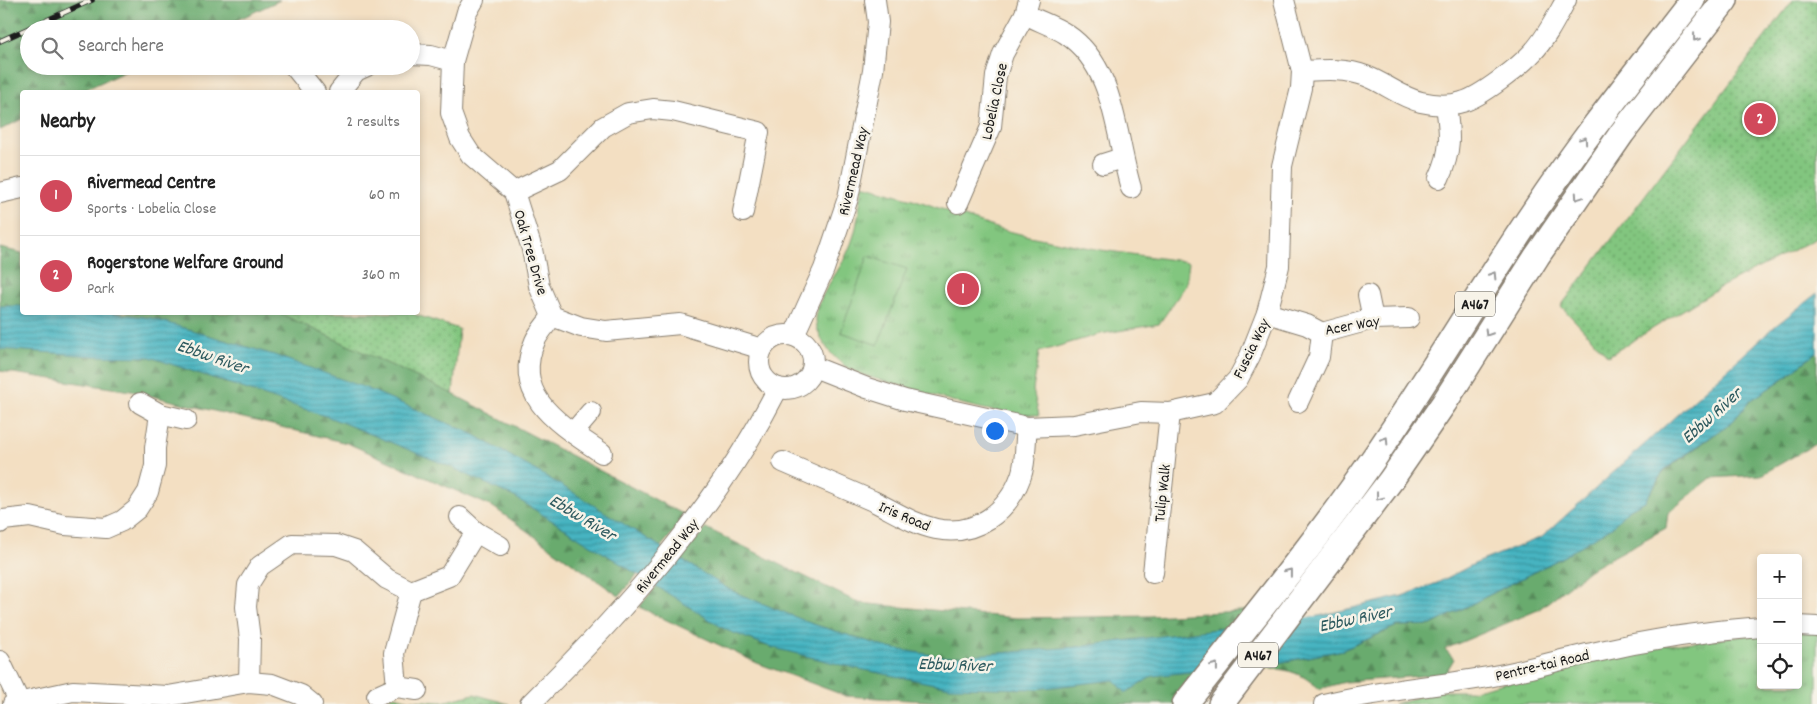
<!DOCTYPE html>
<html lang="en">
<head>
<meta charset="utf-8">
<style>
  :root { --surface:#fff; --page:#f2f2f2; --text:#222; --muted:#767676; --line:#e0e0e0; --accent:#d1495b }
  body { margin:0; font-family:Dekko,sans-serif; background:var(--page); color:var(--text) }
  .controls { position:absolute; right:15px; bottom:15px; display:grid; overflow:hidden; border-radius:5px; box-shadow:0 2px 8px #0003 }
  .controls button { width:45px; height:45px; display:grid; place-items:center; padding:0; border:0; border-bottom:1px solid var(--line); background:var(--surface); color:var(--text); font:25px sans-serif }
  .you { position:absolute; left:994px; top:430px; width:18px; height:18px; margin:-12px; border:4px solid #fff; border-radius:50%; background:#1a73e8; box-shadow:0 0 0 8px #1a73e833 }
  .badge { display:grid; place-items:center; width:32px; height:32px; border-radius:50%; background:var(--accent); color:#fff; font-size:16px; font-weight:700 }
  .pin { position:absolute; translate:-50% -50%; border:2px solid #fff; box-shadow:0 1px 5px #0006 }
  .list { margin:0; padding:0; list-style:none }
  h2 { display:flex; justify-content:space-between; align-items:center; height:65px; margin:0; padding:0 20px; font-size:21px }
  h2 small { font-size:16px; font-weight:400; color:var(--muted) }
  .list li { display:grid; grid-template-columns:32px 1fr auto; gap:15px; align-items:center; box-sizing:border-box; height:80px; padding:0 20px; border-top:1px solid var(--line) }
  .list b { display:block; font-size:19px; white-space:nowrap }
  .list p { margin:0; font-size:16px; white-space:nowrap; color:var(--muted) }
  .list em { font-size:16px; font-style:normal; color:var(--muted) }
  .icon { flex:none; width:28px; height:28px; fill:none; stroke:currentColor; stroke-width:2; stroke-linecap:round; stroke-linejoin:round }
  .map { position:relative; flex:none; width:1817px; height:704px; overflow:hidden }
  .search { position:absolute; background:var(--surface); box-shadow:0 2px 8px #0003; left:20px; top:20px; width:400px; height:55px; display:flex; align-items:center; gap:12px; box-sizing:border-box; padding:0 18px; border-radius:28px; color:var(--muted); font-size:19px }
  .panel { position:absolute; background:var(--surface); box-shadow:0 2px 8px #0003; left:20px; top:90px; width:400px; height:225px; border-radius:5px }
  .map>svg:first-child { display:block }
  .grass { fill:url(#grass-tufts); stroke:#4f714e }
  .forest { fill:url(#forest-firs); stroke:#426445 }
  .park { fill:url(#park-dots); stroke:#4f714e }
  .pitch { fill:#82c67f; stroke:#4f714e }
  .water { fill:url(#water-rules); stroke:#31686e }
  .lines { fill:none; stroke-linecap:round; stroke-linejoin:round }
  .minor-casing { stroke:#887e6f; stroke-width:22 }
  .major-casing { stroke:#887e6f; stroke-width:28 }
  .minor { stroke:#fff; stroke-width:20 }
  .major { stroke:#fff; stroke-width:25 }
  .rail-casing { stroke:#1c1c1c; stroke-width:5.5 }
  .rail { stroke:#f7f3e8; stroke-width:4; stroke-dasharray:11; stroke-linecap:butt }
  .oneway { stroke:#999 }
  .labels { text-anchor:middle; stroke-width:5; stroke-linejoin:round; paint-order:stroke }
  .shield { fill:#f7f3e8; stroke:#5e5c59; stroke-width:1 }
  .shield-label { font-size:15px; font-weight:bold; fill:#1c1c1c }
  .street-label { font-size:16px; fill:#1c1c1c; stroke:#f7f3e8 }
  .water-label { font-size:18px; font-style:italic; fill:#2d595e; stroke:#f7f3e8 }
</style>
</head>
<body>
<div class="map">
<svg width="1817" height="704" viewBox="0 0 1817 704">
  <defs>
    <pattern id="grass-tufts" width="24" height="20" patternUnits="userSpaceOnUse" patternTransform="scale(1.25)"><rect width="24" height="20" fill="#82c67f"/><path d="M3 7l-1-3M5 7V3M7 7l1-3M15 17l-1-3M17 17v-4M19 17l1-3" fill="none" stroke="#6aa067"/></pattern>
    <pattern id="forest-firs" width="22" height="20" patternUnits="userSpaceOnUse" patternTransform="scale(1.25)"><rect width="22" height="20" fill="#69ab6e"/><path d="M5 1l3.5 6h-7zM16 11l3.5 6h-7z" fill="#568a5a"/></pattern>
    <pattern id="park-dots" width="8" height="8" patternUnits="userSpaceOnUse" patternTransform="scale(1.25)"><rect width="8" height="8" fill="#82c67f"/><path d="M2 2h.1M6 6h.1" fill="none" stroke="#6aa067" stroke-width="1.8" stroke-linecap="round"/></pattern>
    <pattern id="water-rules" width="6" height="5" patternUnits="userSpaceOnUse" patternTransform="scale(1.25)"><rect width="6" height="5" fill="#46b4c1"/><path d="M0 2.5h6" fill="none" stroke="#3a929c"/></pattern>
  </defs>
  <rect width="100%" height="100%" fill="#f7f3e8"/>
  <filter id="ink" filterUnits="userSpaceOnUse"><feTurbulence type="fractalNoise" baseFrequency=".02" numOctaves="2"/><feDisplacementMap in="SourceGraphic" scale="10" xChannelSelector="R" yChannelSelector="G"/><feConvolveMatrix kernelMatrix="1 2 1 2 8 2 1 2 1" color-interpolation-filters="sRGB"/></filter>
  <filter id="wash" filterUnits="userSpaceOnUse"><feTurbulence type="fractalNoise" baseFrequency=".0096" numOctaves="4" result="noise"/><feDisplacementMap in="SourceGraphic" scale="20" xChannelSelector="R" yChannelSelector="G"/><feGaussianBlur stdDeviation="1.12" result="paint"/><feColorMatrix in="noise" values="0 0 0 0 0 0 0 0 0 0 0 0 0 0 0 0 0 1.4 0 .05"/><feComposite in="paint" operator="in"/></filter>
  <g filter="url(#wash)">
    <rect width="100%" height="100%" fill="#f3dfc2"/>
    <g class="grass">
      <path d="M863,185L916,200L993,227L1024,235L1101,250L1189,262L1186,285L1159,324L1100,334L1039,352L1033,390L1039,415C990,415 945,399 899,385C881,380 860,376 845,366C831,356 816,337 816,319C817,295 839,273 848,251C858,230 859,207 863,185Z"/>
      <polygon points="1798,632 1817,632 1817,704 1394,704 1439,691 1472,691 1650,647 1761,634 1761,685 1798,685"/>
    </g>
    <g class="forest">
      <polygon points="0,0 280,0 218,29 29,29 29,66 137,66 80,92 22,92 22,119 0,130"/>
      <polygon points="0,248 22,253 22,312 279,313 453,394 687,516 619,596 493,507 347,443 131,391 0,371"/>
      <path d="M1817,352V443L1761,475L1711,478L1668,513L1666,528L1589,570L1538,610L1445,649L1454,659L1445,674L1345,682L1319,689C1294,664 1269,669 1236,667L1283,662L1343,650L1397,626L1431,625L1561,558L1611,527L1628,510L1645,501L1664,471L1732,422L1750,401L1784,378Z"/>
      <polygon points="706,528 859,603 1017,618 1150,616 1260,610 1185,704 971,704 846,696 757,663 639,607"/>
    </g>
    <g class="park">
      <polygon points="1793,0 1817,0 1817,238 1719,288 1608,356 1561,306"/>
      <polygon points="279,313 410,313 459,329 453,394"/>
      <polygon points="474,694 509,704 374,704 395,696 410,700 442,702"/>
    </g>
    <polygon class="pitch" points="868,256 907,269 878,345 841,332"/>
    <polygon class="water" points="1817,293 1817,352 1784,378 1750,401 1732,422 1664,470 1645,501 1628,510 1612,527 1561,558 1431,625 1397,626 1343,650 1283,662 1153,676 1126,693 1114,680 1036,689 950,687 854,668 770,647 726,630 516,498 451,467 331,418 150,357 93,356 0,349 0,306 22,306 22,312 106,312 151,318 274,355 366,388 473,434 569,490 732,591 810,623 889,648 946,657 1075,647 1319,616 1402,596 1437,583 1474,564 1542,537 1774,327"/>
  </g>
  <g filter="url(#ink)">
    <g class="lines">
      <defs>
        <g id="minor">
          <polyline points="474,0 467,12 453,61 451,113 460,138 471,155 514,192 532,249 539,286 552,316 581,327 606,331 680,324 762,349"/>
          <path d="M1025,14C1038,21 1054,26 1066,34C1116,67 1115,136 1131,188"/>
          <polyline points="411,54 431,55 453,61"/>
          <polyline points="294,66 315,92"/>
          <path d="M1302,71C1323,70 1345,68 1366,76C1385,83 1400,97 1421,102C1434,105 1449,106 1462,102C1481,97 1520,66 1533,52C1547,37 1556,18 1566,0"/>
          <polyline points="339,92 356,71 367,66"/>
          <polyline points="1103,164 1122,158"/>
          <path d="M1439,178C1452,151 1450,134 1446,105"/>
          <polyline points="514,192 560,170 603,127 628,113 653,109 673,111 759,132 743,212"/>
          <polyline points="0,193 22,188"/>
          <polyline points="958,203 991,127 996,76 1003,54 1025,14 1029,0"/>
          <polyline points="1368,295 1373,319"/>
          <polyline points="1267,313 1307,325 1322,333 1373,319 1409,318"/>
          <path d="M552,316C547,324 539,332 535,341C510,398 563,426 602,453"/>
          <circle cx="786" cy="362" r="27"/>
          <polyline points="794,335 824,269 848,198 873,71 878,22 875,0"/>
          <polyline points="814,367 867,388 905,400 1027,427 1074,425 1141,412 1170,413 1215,403 1238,379 1250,356 1267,313 1279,266 1282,166 1301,88 1302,71 1284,0"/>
          <polyline points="1298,402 1319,357 1322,333"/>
          <polyline points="140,403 160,414"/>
          <polyline points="573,433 591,412"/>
          <path d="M783,462C813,475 843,488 873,501C894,511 913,524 936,529C975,537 1008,512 1021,476C1026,462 1025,443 1027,427"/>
          <polyline points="0,523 3,520 30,517 65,525 106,528 122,521 137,509 148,492 155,466 155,448 160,414 186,420"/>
          <polyline points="476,532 500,546"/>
          <polyline points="1153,573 1170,413"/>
          <polyline points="1798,626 1817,627"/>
          <polyline points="0,661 19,701"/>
          <polyline points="249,682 250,639 246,607 248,585 260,566 292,544 336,545 354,551 387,579 411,591 449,576 476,532 460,517"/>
          <polyline points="397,687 394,653 411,591"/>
          <polyline points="377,696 397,687 417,690"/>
          <polyline points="13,704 73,691 168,696 249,682 272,684 301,695 312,704"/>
          <path d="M530,704C626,609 717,508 778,388"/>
          <path d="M1324,704C1383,689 1444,686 1504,674C1533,668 1563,659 1592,653C1647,640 1705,631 1761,627"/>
        </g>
        <g id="major">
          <path d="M1185,704C1249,623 1315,543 1374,458C1429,378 1478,294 1533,213C1582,139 1638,70 1692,0"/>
          <polyline points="1221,704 1391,480 1444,403 1537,256 1622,133 1725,0"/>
        </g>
      </defs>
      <use href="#minor" class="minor-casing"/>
      <use href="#major" class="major-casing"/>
      <use href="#minor" class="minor"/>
      <use href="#major" class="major"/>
      <defs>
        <polyline id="rail" points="0,41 92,0"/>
      </defs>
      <use href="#rail" class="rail-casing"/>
      <use href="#rail" class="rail"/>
    </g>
    <defs><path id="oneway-chevron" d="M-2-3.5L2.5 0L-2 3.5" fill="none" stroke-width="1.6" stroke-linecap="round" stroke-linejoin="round" transform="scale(1.25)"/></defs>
    <g class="oneway">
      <use href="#oneway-chevron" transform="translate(1696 38) rotate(128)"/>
      <use href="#oneway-chevron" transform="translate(1584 140) rotate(-55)"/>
      <use href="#oneway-chevron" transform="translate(1578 197) rotate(124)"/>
      <use href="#oneway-chevron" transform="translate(1493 275) rotate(-58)"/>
      <use href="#oneway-chevron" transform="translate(1488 333) rotate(122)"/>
      <use href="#oneway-chevron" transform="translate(1385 440) rotate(-57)"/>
      <use href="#oneway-chevron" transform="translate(1379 497) rotate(127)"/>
      <use href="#oneway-chevron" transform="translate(1289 572) rotate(-52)"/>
      <use href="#oneway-chevron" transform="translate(1215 666) rotate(-52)"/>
    </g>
  </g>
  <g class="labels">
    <g class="shield">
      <rect x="1455" y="291.5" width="40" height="25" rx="4"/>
      <rect x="1238" y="642.5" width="40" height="25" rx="4"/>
    </g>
    <g class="shield-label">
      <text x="1475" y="309">A467</text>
      <text x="1258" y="660">A467</text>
    </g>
    <g class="street-label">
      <text transform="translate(993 101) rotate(-78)" y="6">Lobelia Close</text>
      <text transform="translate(852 171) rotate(-77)" y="6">Rivermead Way</text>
      <text transform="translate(532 252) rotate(74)" y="6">Oak Tree Drive</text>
      <text transform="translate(1352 324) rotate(-10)" y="6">Acer Way</text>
      <text transform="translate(1250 348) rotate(-64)" y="6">Fuscia Way</text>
      <text transform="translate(1161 493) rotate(-84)" y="6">Tulip Walk</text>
      <text transform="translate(905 515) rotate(23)" y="6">Iris Road</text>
      <text transform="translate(666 555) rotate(-51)" y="6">Rivermead Way</text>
      <text transform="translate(1542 664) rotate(-13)" y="6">Pentre-tai Road</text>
    </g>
    <g class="water-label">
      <text transform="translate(213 356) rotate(19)" y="6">Ebbw River</text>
      <text transform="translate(1711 415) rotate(-42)" y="6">Ebbw River</text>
      <text transform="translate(583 517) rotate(31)" y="6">Ebbw River</text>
      <text transform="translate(1355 618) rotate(-12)" y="6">Ebbw River</text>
      <text transform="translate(955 664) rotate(2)" y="6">Ebbw River</text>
    </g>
  </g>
</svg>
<div class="controls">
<button>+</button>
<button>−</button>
<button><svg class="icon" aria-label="locate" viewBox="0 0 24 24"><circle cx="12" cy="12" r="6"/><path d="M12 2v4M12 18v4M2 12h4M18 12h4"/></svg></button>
</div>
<div class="you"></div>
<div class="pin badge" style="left:963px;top:289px">1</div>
<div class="pin badge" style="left:1760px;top:119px">2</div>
<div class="search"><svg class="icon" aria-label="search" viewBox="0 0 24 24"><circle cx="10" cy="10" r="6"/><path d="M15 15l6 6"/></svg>Search here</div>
<section class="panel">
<h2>Nearby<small>2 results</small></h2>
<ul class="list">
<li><span class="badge">1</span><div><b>Rivermead Centre</b><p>Sports · Lobelia Close</p></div><em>60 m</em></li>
<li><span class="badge">2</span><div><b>Rogerstone Welfare Ground</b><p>Park</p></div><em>360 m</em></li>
</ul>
</section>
</div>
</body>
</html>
